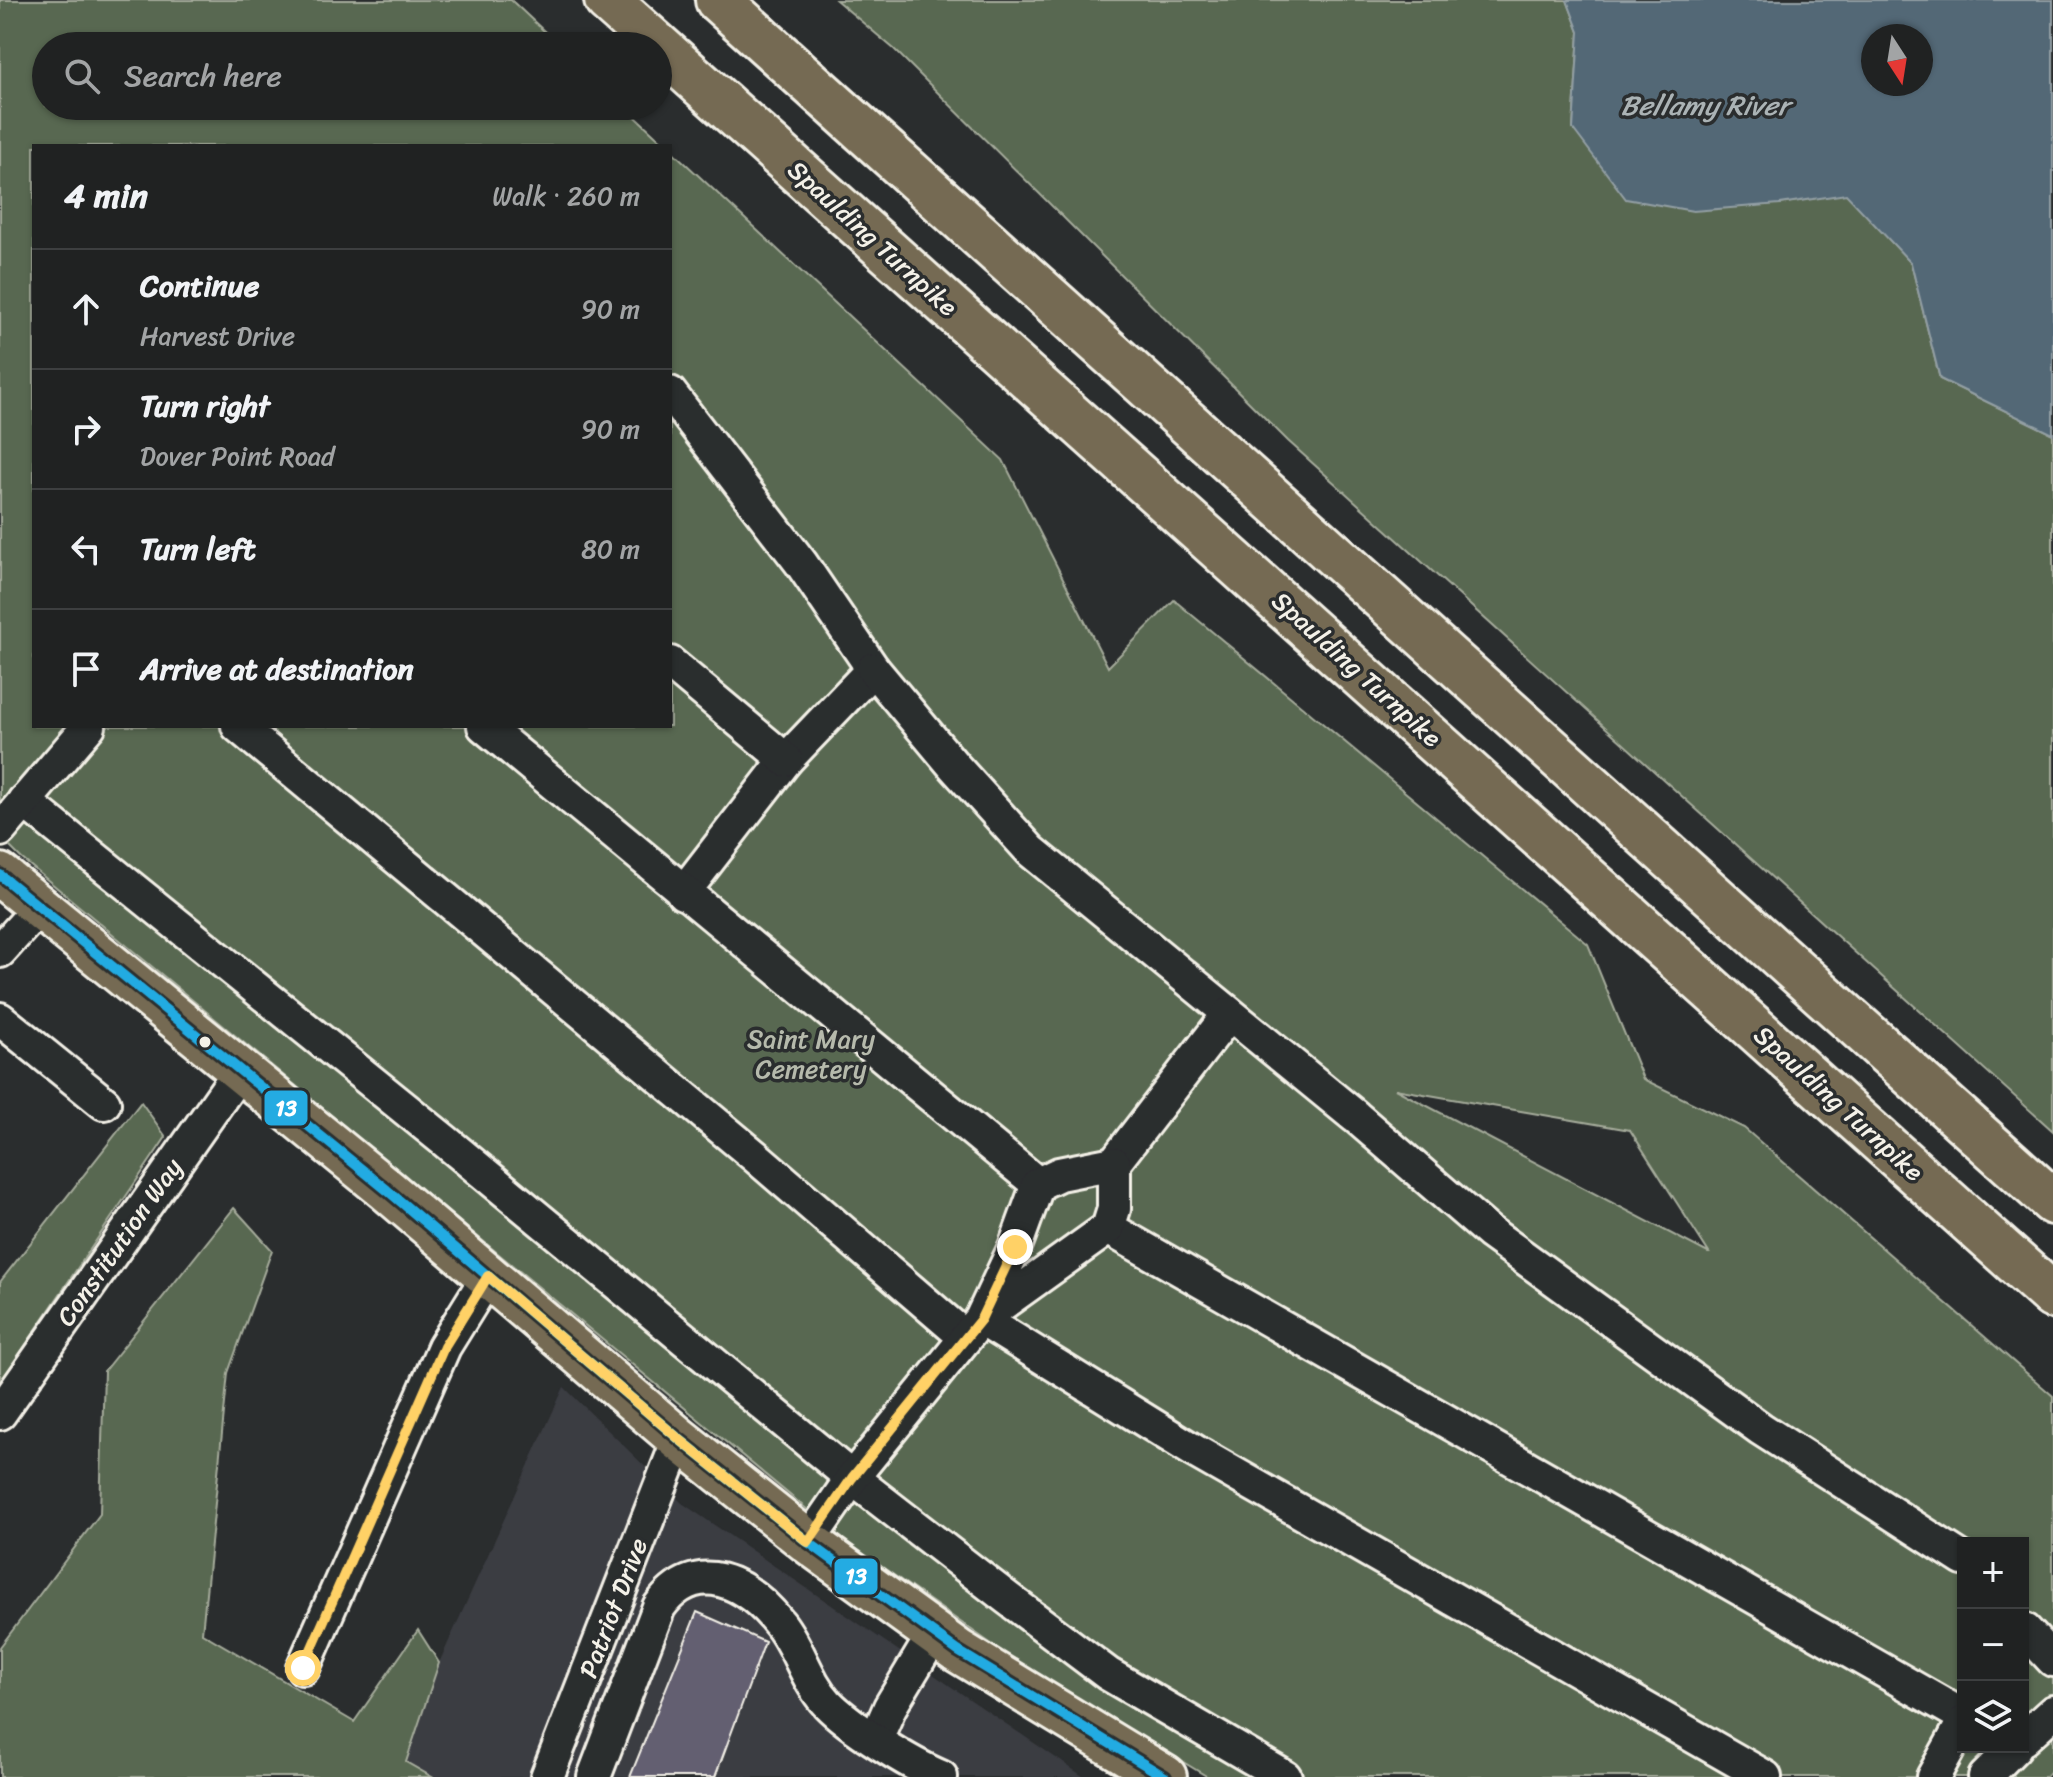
<!DOCTYPE html>
<html lang="en">
<head>
<meta charset="utf-8">
<style>
  :root { --surface:#202222; --page:#2d2f2f; --text:#f1f3f6; --muted:#a2a4a5; --line:#3d3f40 }
  body { margin:0; font-family:Sriracha,sans-serif; background:var(--page); color:var(--text) }
  .controls { position:absolute; right:24px; bottom:24px; display:grid; overflow:hidden; border-radius:0px; box-shadow:0 2px 6px #0004 }
  .controls button { width:72px; height:72px; display:grid; place-items:center; padding:0; border:0; border-bottom:2px solid var(--line); background:var(--surface); color:var(--text); font:40px sans-serif }
  .compass { position:absolute; left:1861px; top:24px; width:72px; height:72px; border-radius:50%; background:var(--surface); box-shadow:0 2px 6px #0004; rotate:168deg }
  .stop { position:absolute; width:24px; height:24px; margin:-18px; border:6px solid #ffd166; border-radius:50%; background:#fff }
  .stop.end { background:#ffd166; border-color:#fff; box-shadow:0 2px 8px #0008 }
  .list { margin:0; padding:0; list-style:none }
  h2 { display:flex; justify-content:space-between; align-items:center; height:104px; margin:0; padding:0 32px; font-size:34px }
  h2 small { font-size:26px; font-weight:400; color:var(--muted) }
  .list li { display:grid; grid-template-columns:52px 1fr auto; gap:24px; align-items:center; box-sizing:border-box; height:120px; padding:0 32px; border-top:2px solid var(--line) }
  .list b { display:block; font-size:30px; white-space:nowrap }
  .list p { margin:0; font-size:26px; white-space:nowrap; color:var(--muted) }
  .list em { font-size:26px; font-style:normal; color:var(--muted) }
  .icon { flex:none; width:44px; height:44px; fill:none; stroke:currentColor; stroke-width:2; stroke-linecap:round; stroke-linejoin:round }
  .map { position:relative; flex:none; width:2053px; height:1777px; overflow:hidden }
  .search { position:absolute; background:var(--surface); box-shadow:0 2px 6px #0004; left:32px; top:32px; width:640px; height:88px; display:flex; align-items:center; gap:20px; box-sizing:border-box; padding:0 28px; border-radius:44px; color:var(--muted); font-size:30px }
  .panel { position:absolute; background:var(--surface); box-shadow:0 2px 6px #0004; left:32px; top:144px; width:640px; height:584px; border-radius:0px }
  .map>svg:first-child { display:block }
  .built { fill:#3b3c42 }
  .green { fill:#596851; stroke:#a6ac9c; stroke-width:2; fill-rule:evenodd }
  .water { fill:#526876; stroke:#939fa4; stroke-width:2; fill-rule:evenodd }
  .building { fill:#635f71; stroke:#f4f1e8; stroke-width:2 }
  .lines { fill:none; stroke-linecap:round; stroke-linejoin:round }
  .minor-casing { stroke:#f4f1e8; stroke-width:38 }
  .major-casing { stroke:#f4f1e8; stroke-width:48 }
  .highway-casing { stroke:#f4f1e8; stroke-width:50 }
  .minor { stroke:#2a2d2e; stroke-width:32 }
  .major { stroke:#746b52; stroke-width:42 }
  .highway { stroke:#746b52; stroke-width:44 }
  .bus-1-casing { stroke:#2a2d2e; stroke-width:16 }
  .bus-1 { stroke:#24abe2; stroke-width:10 }
  .route { stroke:#ffd166; stroke-width:10 }
  .bus-dot { fill:#f4f1e8; stroke:#2a2d2e; stroke-width:3 }
  .labels { text-anchor:middle; stroke-width:7; stroke-linejoin:round; paint-order:stroke }
  .street-label { font-size:26px; fill:#f4f1e8; stroke:#2a2d2e }
  .park-label { font-size:26px; fill:#b6baac; stroke:#2a2d2e }
  .water-label { font-size:28px; font-style:italic; fill:#abb3b5; stroke:#2a2d2e }
  .line-badge { stroke:#2a2d2e; stroke-width:3 }
  .badge-label { font-size:22px; text-anchor:middle; font-weight:bold; fill:#fff }
</style>
</head>
<body>
<div class="map">
<svg width="2053" height="1777" viewBox="0 0 2053 1777">
  <rect width="100%" height="100%" fill="#2a2d2e"/>
  <filter id="ink" filterUnits="userSpaceOnUse"><feTurbulence type="fractalNoise" baseFrequency=".0125" numOctaves="2"/><feDisplacementMap in="SourceGraphic" scale="16" xChannelSelector="R" yChannelSelector="G"/><feConvolveMatrix kernelMatrix="1 2 1 2 8 2 1 2 1" color-interpolation-filters="sRGB"/></filter>
  <g filter="url(#ink)">
    <polygon class="built" points="564,1387 682,1503 1084,1777 432,1777 406,1762 439,1663"/>
    <g class="green">
      <path d="M0,0H511L560,46H46V106H624L667,146H34V726H670V149L1003,460L1108,667L1174,600L1588,944L1643,1079L1744,1128L2053,1396V1768L2046,1777H1208L1013,1659L844,1540L21,858L0,837ZM1395,1089L1630,1130L1709,1253H1708ZM1963,1543H2023V1747H1963Z"/>
      <polygon points="836,0 1567,0 1579,32 1573,129 1780,204 1846,193 1911,263 1940,379 2053,434 2053,1131 1288,441 894,49"/>
      <polygon points="141,1102 166,1137 0,1383 0,1282"/>
      <polygon points="234,1208 272,1250 228,1373 202,1633 354,1722 418,1630 439,1663 406,1762 432,1777 0,1777 0,1647 100,1514 104,1371"/>
    </g>
    <path class="water" d="M1567,0H2053V434L1940,379L1911,263L1846,194L1780,204L1693,211L1626,199L1573,129L1579,32ZM1873,36H1921V84H1873Z"/>
    <polygon class="building" points="697,1612 765,1642 715,1777 630,1777"/>
    <g class="lines">
      <defs>
        <g id="minor">
          <polyline points="670,393 801,563 873,669 786,760 683,893"/>
          <polyline points="670,663 786,760"/>
          <polyline points="873,669 954,766 1031,851 1356,1117 1489,1232 1761,1429 1963,1559"/>
          <polyline points="238,726 756,1157 965,1337"/>
          <polyline points="484,726 1038,1184"/>
          <polyline points="24,801 445,1141 852,1478 1007,1598 1108,1674 1285,1777"/>
          <polyline points="0,830 89,726"/>
          <polyline points="0,951 38,909"/>
          <polyline points="0,1019 104,1103"/>
          <polyline points="1114,1163 1229,1014"/>
          <polyline points="1108,1228 1963,1716"/>
          <polyline points="0,1413 239,1072"/>
          <polyline points="808,1542 852,1478 981,1319 1108,1228 1114,1209 1114,1163 1059,1174 1038,1184 1015,1247 981,1319 1196,1452 1765,1777"/>
          <polyline points="2023,1633 2025,1630 2053,1660"/>
          <polyline points="303,1668 444,1347 488,1276"/>
          <polyline points="876,1739 890,1707 934,1634"/>
          <polyline points="2023,1739 2053,1712"/>
          <polyline points="547,1777 679,1439"/>
          <path d="M594,1777L659,1607C696,1555 747,1582 780,1624C799,1648 806,1680 827,1703C850,1727 910,1764 941,1777"/>
          <polyline points="1933,1777 1963,1723"/>
          <polyline points="1985,1777 2015,1747"/>
        </g>
        <polyline id="major" points="0,875 387,1190 679,1439 808,1542 958,1651 1165,1777"/>
        <g id="highway">
          <polyline points="607,0 2053,1296"/>
          <polyline points="718,0 2053,1202"/>
        </g>
      </defs>
      <use href="#minor" class="minor-casing"/>
      <use href="#major" class="major-casing"/>
      <use href="#highway" class="highway-casing"/>
      <use href="#minor" class="minor"/>
      <use href="#major" class="major"/>
      <use href="#highway" class="highway"/>
      <defs>
        <polyline id="bus-1" points="0,875 387,1190 679,1439 808,1542 958,1651 1165,1777"/>
      </defs>
      <use href="#bus-1" class="bus-1-casing"/>
      <use href="#bus-1" class="bus-1"/>
    </g>
  </g>
  <g class="lines" filter="url(#ink)">
    <polyline class="route" points="303,1668 444,1347 488,1276 679,1439 808,1542 852,1478 981,1319 1015,1247"/>
  </g>
  <circle class="bus-dot" cx="205" cy="1042" r="7"/>
  <g class="labels">
    <g class="street-label">
      <text transform="translate(873 238) rotate(42)" y="9">Spaulding Turnpike</text>
      <text transform="translate(1357 669) rotate(42)" y="9">Spaulding Turnpike</text>
      <text transform="translate(1839 1103) rotate(42)" y="9">Spaulding Turnpike</text>
      <text transform="translate(119 1242) rotate(-55)" y="9">Constitution Way</text>
      <text transform="translate(613 1608) rotate(-69)" y="9">Patriot Drive</text>
    </g>
    <g class="park-label">
      <text x="811" y="1048">Saint Mary<tspan x="811" dy="30">Cemetery</tspan></text>
    </g>
    <g class="water-label">
      <text x="1705" y="115">Bellamy River</text>
    </g>
  </g>
  <g class="line-badge">
    <rect x="263" y="1089" width="46" height="38" rx="8" fill="#24abe2"/>
    <rect x="833" y="1557" width="46" height="39" rx="8" fill="#24abe2"/>
  </g>
  <g class="badge-label">
    <text x="286" y="1116">13</text>
    <text x="856" y="1584">13</text>
  </g>
</svg>
<div class="controls">
<button>+</button>
<button>−</button>
<button><svg class="icon" aria-label="layers" viewBox="0 0 24 24"><path d="M12 4l9 5-9 5-9-5zM3 14l9 5 9-5"/></svg></button>
</div>
<svg class="compass" viewBox="-18 -18 36 36"><path d="M0-13l5 13h-10z" fill="#e53935"/><path d="M0 13l5-13h-10z" fill="#a2a4a5"/></svg>
<div class="stop" style="left:303px;top:1668px"></div>
<div class="stop end" style="left:1015px;top:1247px"></div>
<div class="search"><svg class="icon" aria-label="search" viewBox="0 0 24 24"><circle cx="10" cy="10" r="6"/><path d="M15 15l6 6"/></svg>Search here</div>
<section class="panel">
<h2>4 min<small>Walk · 260 m</small></h2>
<ul class="list">
<li><svg class="icon" aria-label="ahead" viewBox="0 0 24 24"><path d="M12 20V5M6 11l6-6 6 6"/></svg><div><b>Continue</b><p>Harvest Drive</p></div><em>90 m</em></li>
<li><svg class="icon" aria-label="right" viewBox="0 0 24 24"><path d="M7 20v-9h11M14 6l5 5-5 5"/></svg><div><b>Turn right</b><p>Dover Point Road</p></div><em>90 m</em></li>
<li><svg class="icon" aria-label="left" viewBox="0 0 24 24"><path d="M17 20v-9H6M10 6l-5 5 5 5"/></svg><div><b>Turn left</b></div><em>80 m</em></li>
<li><svg class="icon" aria-label="arrive" viewBox="0 0 24 24"><path d="M6 21V4h12l-3 4 3 4H6"/></svg><div><b>Arrive at destination</b></div></li>
</ul>
</section>
</div>
</body>
</html>
